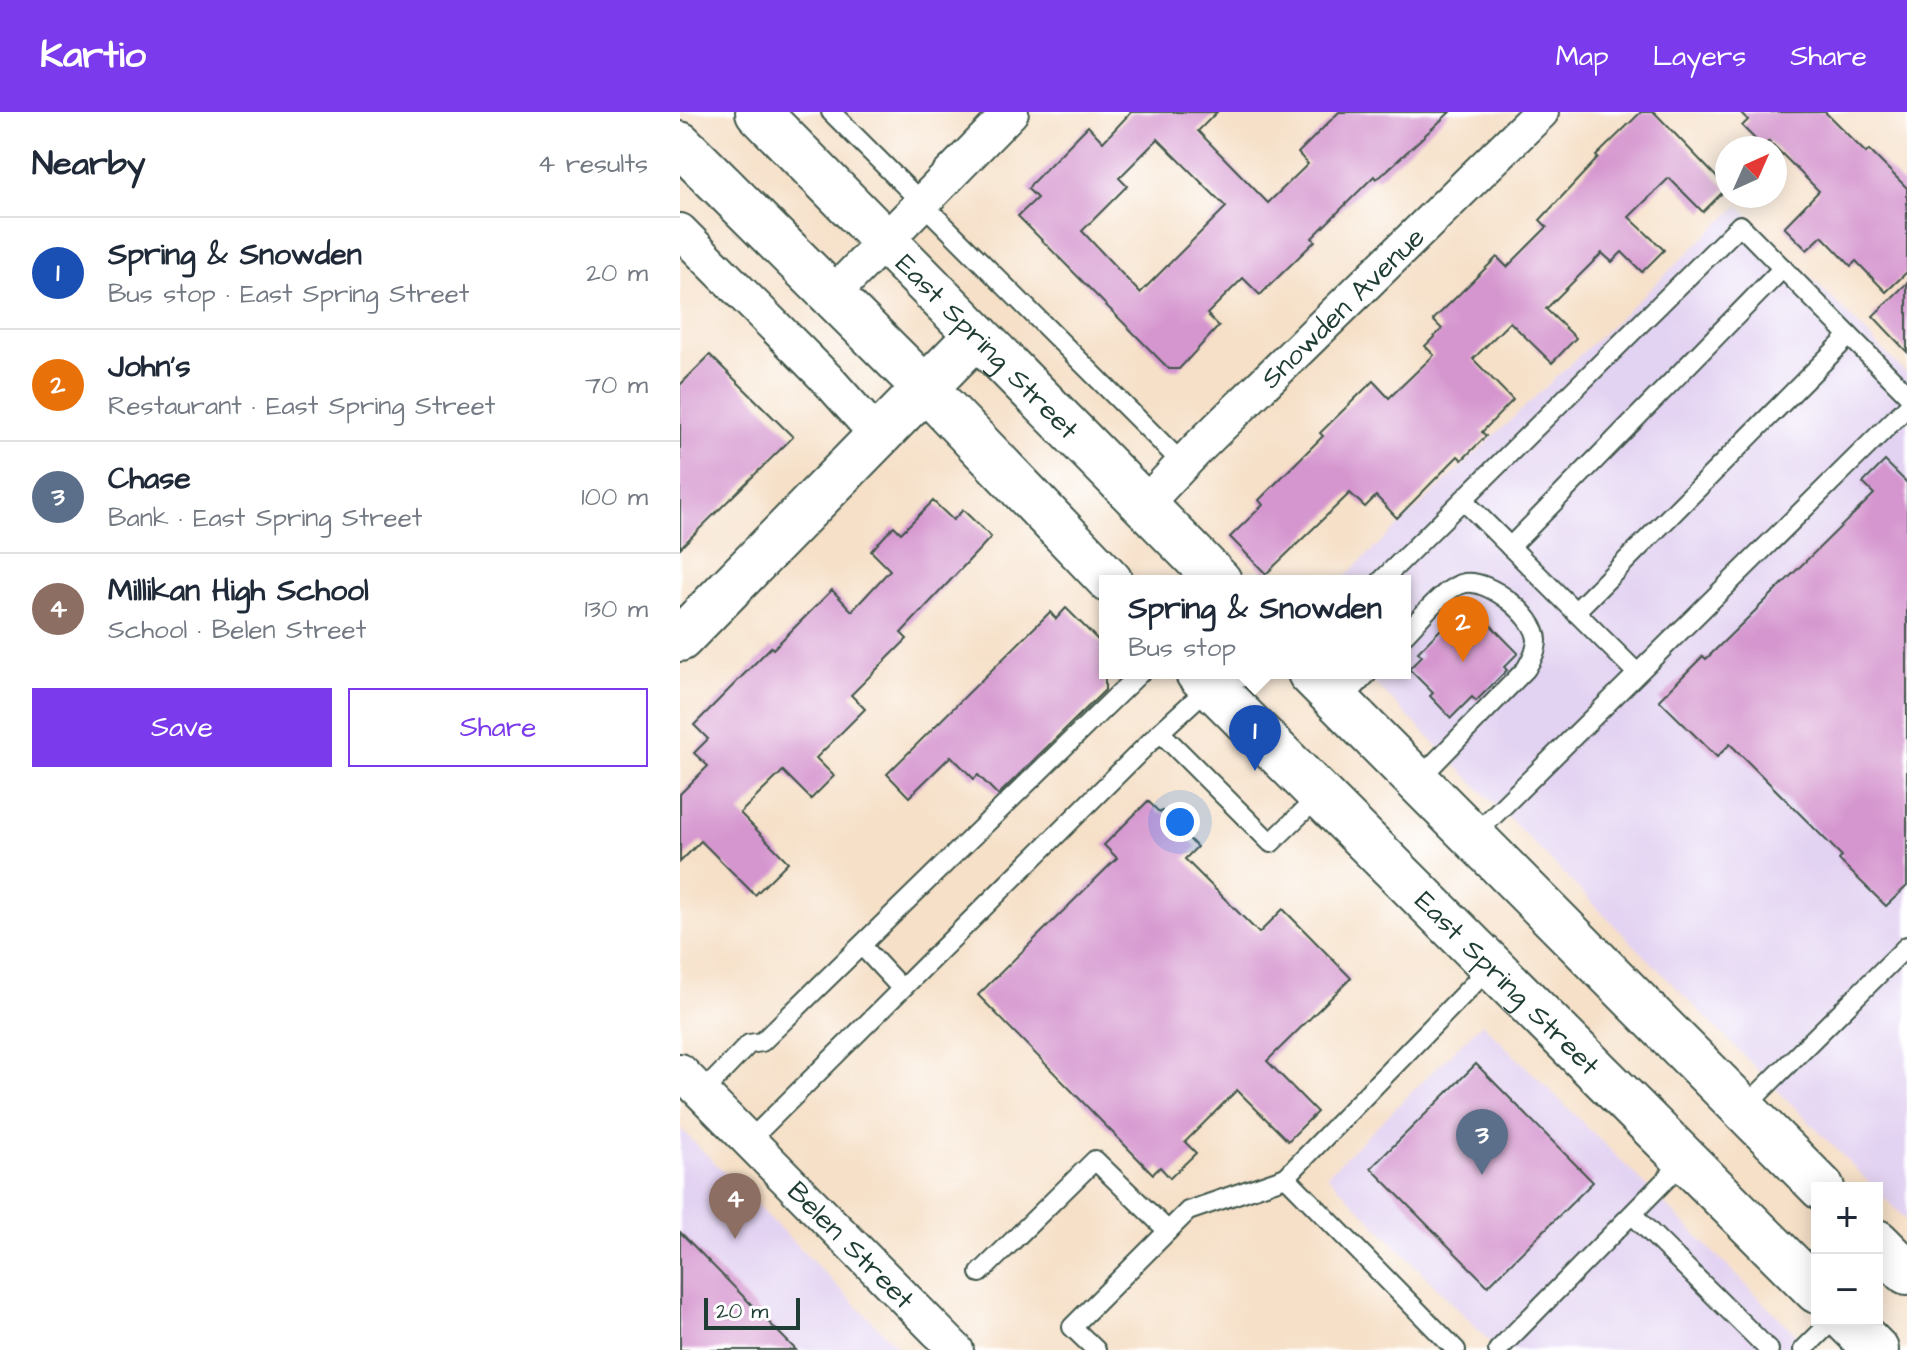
<!DOCTYPE html>
<html lang="en">
<head>
<meta charset="utf-8">
<style>
  :root { --surface:#fff; --page:#f6f6f7; --text:#1f2937; --muted:#747a83; --line:#e0e1e3; --accent:#7c3aed }
  body { margin:0; font-family:"Architects Daughter",sans-serif; background:var(--page); color:var(--text) }
  .controls { position:absolute; right:24px; bottom:24px; display:grid; overflow:hidden; border-radius:0px; box-shadow:0 4px 20px #0003 }
  .controls button { width:72px; height:72px; display:grid; place-items:center; padding:0; border:0; border-bottom:2px solid var(--line); background:var(--surface); color:var(--text); font:40px sans-serif }
  .compass { position:absolute; left:1035px; top:24px; width:72px; height:72px; border-radius:50%; background:var(--surface); box-shadow:0 4px 20px #0003; rotate:45deg }
  .scale { position:absolute; left:24px; bottom:20px; width:96px; box-sizing:border-box; padding-left:8px; border:4px solid #1f3d34; border-top:0; font-size:22px; line-height:28px; white-space:nowrap; color:#1f3d34; -webkit-text-stroke:6px #fff; paint-order:stroke }
  .you { position:absolute; left:500px; top:710px; width:28px; height:28px; margin:-20px; border:6px solid #fff; border-radius:50%; background:#1a73e8; box-shadow:0 0 0 12px #1a73e833 }
  .badge { display:grid; place-items:center; width:52px; height:52px; border-radius:50%; background:var(--accent); color:#fff; font-size:26px; font-weight:700 }
  .pin { position:absolute; translate:-50% -66px; filter:drop-shadow(0 2px 4px #0008) }
  .pin::after { content:''; position:absolute; top:42px; width:28px; height:24px; background:inherit; clip-path:polygon(0 0,100% 0,50% 100%) }
  .popup { position:absolute; left:419px; top:463px; width:312px; height:104px; box-sizing:border-box; display:grid; place-content:center; border-radius:0px; background:var(--surface); filter:drop-shadow(0 2px 6px #0005); font-size:26px; white-space:nowrap; color:var(--muted) }
  .popup b { font-size:30px; color:var(--text) }
  .popup::after { content:''; position:absolute; left:50%; top:100%; margin-left:-16px; border:16px solid transparent; border-top-color:var(--surface) }
  .list { margin:0; padding:0; list-style:none }
  h2 { display:flex; justify-content:space-between; align-items:center; height:104px; margin:0; padding:0 32px; font-size:34px }
  h2 small { font-size:26px; font-weight:400; color:var(--muted) }
  .list li { display:grid; grid-template-columns:52px 1fr auto; gap:24px; align-items:center; box-sizing:border-box; height:112px; padding:0 32px; border-top:2px solid var(--line) }
  .list b { display:block; font-size:30px; white-space:nowrap }
  .list p { margin:0; font-size:26px; white-space:nowrap; color:var(--muted) }
  .list em { font-size:26px; font-style:normal; color:var(--muted) }
  .actions { display:flex; gap:16px; padding:24px 32px }
  .actions a { flex:1; padding:18px 0; border:2px solid var(--accent); border-radius:0px; text-align:center; font-size:28px; color:var(--accent) }
  .actions .main { background:var(--accent); color:#fff }
  .map { position:relative; flex:none; width:1227px; height:1238px; overflow:hidden }
  header { display:flex; align-items:center; gap:48px; box-sizing:border-box; height:112px; padding:0 40px; background:var(--accent); color:#fff }
  header strong { font-size:38px }
  nav { display:flex; gap:44px; margin-inline-start:auto; font-size:28px }
  main { display:flex }
  aside { flex:1; background:var(--surface) }
  .map>svg:first-child { display:block }
  .built { fill:#e3d3f2 }
  .building { fill:#d596cf; fill-rule:evenodd }
  .lines { fill:none; stroke-linecap:round; stroke-linejoin:round }
  .lane-casing { stroke:#3f554a; stroke-width:22 }
  .street-casing { stroke:#3f554a; stroke-width:38 }
  .secondary-casing { stroke:#3f554a; stroke-width:48 }
  .lane { stroke:#fff; stroke-width:18 }
  .street { stroke:#fff; stroke-width:34 }
  .secondary { stroke:#fff; stroke-width:44 }
  .labels { text-anchor:middle; stroke-width:6; stroke-linejoin:round; paint-order:stroke }
  .street-label { font-size:28px; fill:#1f3d34; stroke:#fff }
</style>
</head>
<body>
<header>
<strong>Kartio</strong>
<nav><a>Map</a><a>Layers</a><a>Share</a></nav>
</header>
<main>
<aside>
<h2>Nearby<small>4 results</small></h2>
<ul class="list">
<li><span class="badge" style="background:#1a4fb4">1</span><div><b>Spring &amp; Snowden</b><p>Bus stop · East Spring Street</p></div><em>20 m</em></li>
<li><span class="badge" style="background:#e8710a">2</span><div><b>John's</b><p>Restaurant · East Spring Street</p></div><em>70 m</em></li>
<li><span class="badge" style="background:#5c6f8a">3</span><div><b>Chase</b><p>Bank · East Spring Street</p></div><em>100 m</em></li>
<li><span class="badge" style="background:#8d6e63">4</span><div><b>Millikan High School</b><p>School · Belen Street</p></div><em>130 m</em></li>
</ul>
<div class="actions"><a class="main">Save</a><a>Share</a></div>
</aside>
<div class="map">
<svg width="1227" height="1238" viewBox="0 0 1227 1238">
  <rect width="100%" height="100%" fill="#fff"/>
  <filter id="ink" filterUnits="userSpaceOnUse"><feTurbulence type="fractalNoise" baseFrequency=".0125" numOctaves="2"/><feDisplacementMap in="SourceGraphic" scale="16" xChannelSelector="R" yChannelSelector="G"/><feConvolveMatrix kernelMatrix="1 2 1 2 8 2 1 2 1" color-interpolation-filters="sRGB"/></filter>
  <filter id="wash" filterUnits="userSpaceOnUse"><feTurbulence type="fractalNoise" baseFrequency=".006" numOctaves="4" result="noise"/><feDisplacementMap in="SourceGraphic" scale="32" xChannelSelector="R" yChannelSelector="G"/><feGaussianBlur stdDeviation="1.8" result="paint"/><feColorMatrix in="noise" values="0 0 0 0 0 0 0 0 0 0 0 0 0 0 0 0 0 1.4 0 .05"/><feComposite in="paint" operator="in"/></filter>
  <g filter="url(#wash)">
    <rect width="100%" height="100%" fill="#f6e0c8"/>
    <g class="built">
      <polygon points="1059,93 1227,262 1227,1109 685,561 725,561 725,469 660,469"/>
      <polygon points="802,911 1132,1238 818,1238 647,1063"/>
      <polygon points="0,1016 221,1238 0,1238"/>
    </g>
    <g id="blocks">
      <g class="building">
        <path d="M451,0H537L518,19L588,91L628,52L618,41L659,0H770L701,64L696,67L694,64L632,126L635,129L580,183L563,166L527,202L539,214L499,257H489L338,104L357,86L348,77L351,72L408,14L423,30ZM478,27L546,95L460,181L402,119L447,74L439,66Z"/>
        <polygon points="961,0 974,0 1047,76 1023,100 989,66 949,105 984,138 962,160 942,140 932,150 922,141 866,197 896,226 872,251 830,210 793,247 833,288 802,320 806,324 782,348 778,344 717,406 696,384 685,395 670,381 586,462 550,425 583,393 579,388 643,324 640,321 693,269 709,286 754,243 745,234 762,217 753,208 817,145 827,155 867,115 860,108 918,46 916,44"/>
        <polygon points="1060,0 1145,0 1186,41 1189,38 1227,76 1227,160 1206,180 1176,149 1171,154 1142,124 1127,138 1104,115 1139,79 1089,29 1083,35 1062,14 1068,8"/>
        <polygon points="1227,171 1227,240 1193,204"/>
        <polygon points="30,243 113,325 0,436 0,273"/>
        <polygon points="1205,349 1227,371 1227,774 1206,794 1159,748 1162,744 1050,632 1037,645 979,588 1023,544 1026,547 1194,382 1183,371"/>
        <polygon points="253,389 273,408 283,398 311,425 221,521 227,527 171,583 185,597 136,646 154,664 131,687 103,659 60,701 108,750 75,783 21,729 0,750 0,682 28,654 14,641 28,627 14,613 91,535 93,537 152,478 172,499 210,458 191,439 214,414 221,421"/>
        <polygon points="788,490 838,541 824,555 827,558 796,589 792,585 771,606 750,584 753,581 729,557 742,544 738,540"/>
        <polygon points="386,496 425,535 425,578 318,683 298,663 294,667 271,644 229,685 207,662 370,500 376,507"/>
        <polygon points="468,689 480,701 482,699 517,735 505,747 579,821 603,797 671,866 587,949 637,1000 608,1029 557,978 505,1030 516,1041 490,1066 480,1055 473,1062 298,883 437,746 424,733"/>
        <polygon points="796,952 913,1070 808,1174 691,1056"/>
        <polygon points="0,1120 116,1238 0,1238"/>
      </g>
    </g>
  </g>
  <g filter="url(#ink)">
    <use href="#blocks" fill-opacity="0" stroke="#3f554a" stroke-width="2"/>
    <g class="lines">
      <defs>
        <g id="lane">
          <polyline points="151,0 503,352"/>
          <polyline points="783,388 957,561"/>
          <polyline points="830,435 1103,156"/>
          <polyline points="701,469 1060,113 1227,282"/>
          <polyline points="895,500 1169,224"/>
          <path d="M725,522C739,508 765,474 785,471C809,467 856,504 857,528C857,539 851,548 846,557L737,669"/>
          <polyline points="659,591 688,561"/>
          <polyline points="480,620 591,731 640,683"/>
          <polyline points="792,725 1227,295"/>
          <polyline points="182,834 221,876"/>
          <polyline points="22,981 69,932 82,930 460,561"/>
          <polyline points="1063,997 1227,834"/>
          <polyline points="69,1029 480,620 530,574 578,561"/>
          <polyline points="953,1103 1089,1238"/>
          <polyline points="300,1161 415,1048 488,1119"/>
          <polyline points="416,1238 392,1215 508,1099 606,1065"/>
          <polyline points="776,1238 606,1065 811,854"/>
          <polyline points="818,1238 1006,1047"/>
          <polyline points="1123,1238 1153,1208"/>
        </g>
        <g id="street">
          <polyline points="0,119 148,268 199,325"/>
          <polyline points="151,184 331,0"/>
          <path id="s1" d="M464,393L518,336L861,0"/>
          <path id="s2" d="M0,959L276,1238"/>
        </g>
        <g id="secondary">
          <path id="s3" d="M78,0L539,469"/>
          <polyline points="0,32 245,276 430,469"/>
          <polyline points="0,527 297,223"/>
          <path id="s4" d="M518,561L1137,1179"/>
          <polyline points="630,561 1142,1076"/>
          <polyline points="1197,1130 1227,1160"/>
          <polyline points="1166,1208 1196,1238"/>
        </g>
      </defs>
      <use href="#lane" class="lane-casing"/>
      <use href="#street" class="street-casing"/>
      <use href="#secondary" class="secondary-casing"/>
      <use href="#lane" class="lane"/>
      <use href="#street" class="street"/>
      <use href="#secondary" class="secondary"/>
    </g>
  </g>
  <g class="labels">
    <g class="street-label">
      <text dy="10" stroke="none"><textPath href="#s1" startOffset="280">Snowden Avenue</textPath></text>
      <text dy="10" stroke="none"><textPath href="#s3" startOffset="328">East Spring Street</textPath></text>
      <text dy="10" stroke="none"><textPath href="#s4" startOffset="438">East Spring Street</textPath></text>
      <text dy="10" stroke="none"><textPath href="#s2" startOffset="244">Belen Street</textPath></text>
    </g>
  </g>
</svg>
<div class="controls">
<button>+</button>
<button>−</button>
</div>
<svg class="compass" viewBox="-18 -18 36 36"><path d="M0-13l5 13h-10z" fill="#e53935"/><path d="M0 13l5-13h-10z" fill="#747a83"/></svg>
<div class="scale">20 m</div>
<div class="you"></div>
<div class="pin badge" style="left:575px;top:659px;background:#1a4fb4">1</div>
<div class="popup"><b>Spring &amp; Snowden</b>Bus stop</div>
<div class="pin badge" style="left:783px;top:550px;background:#e8710a">2</div>
<div class="pin badge" style="left:802px;top:1063px;background:#5c6f8a">3</div>
<div class="pin badge" style="left:55px;top:1127px;background:#8d6e63">4</div>
</div>
</main>
</body>
</html>
